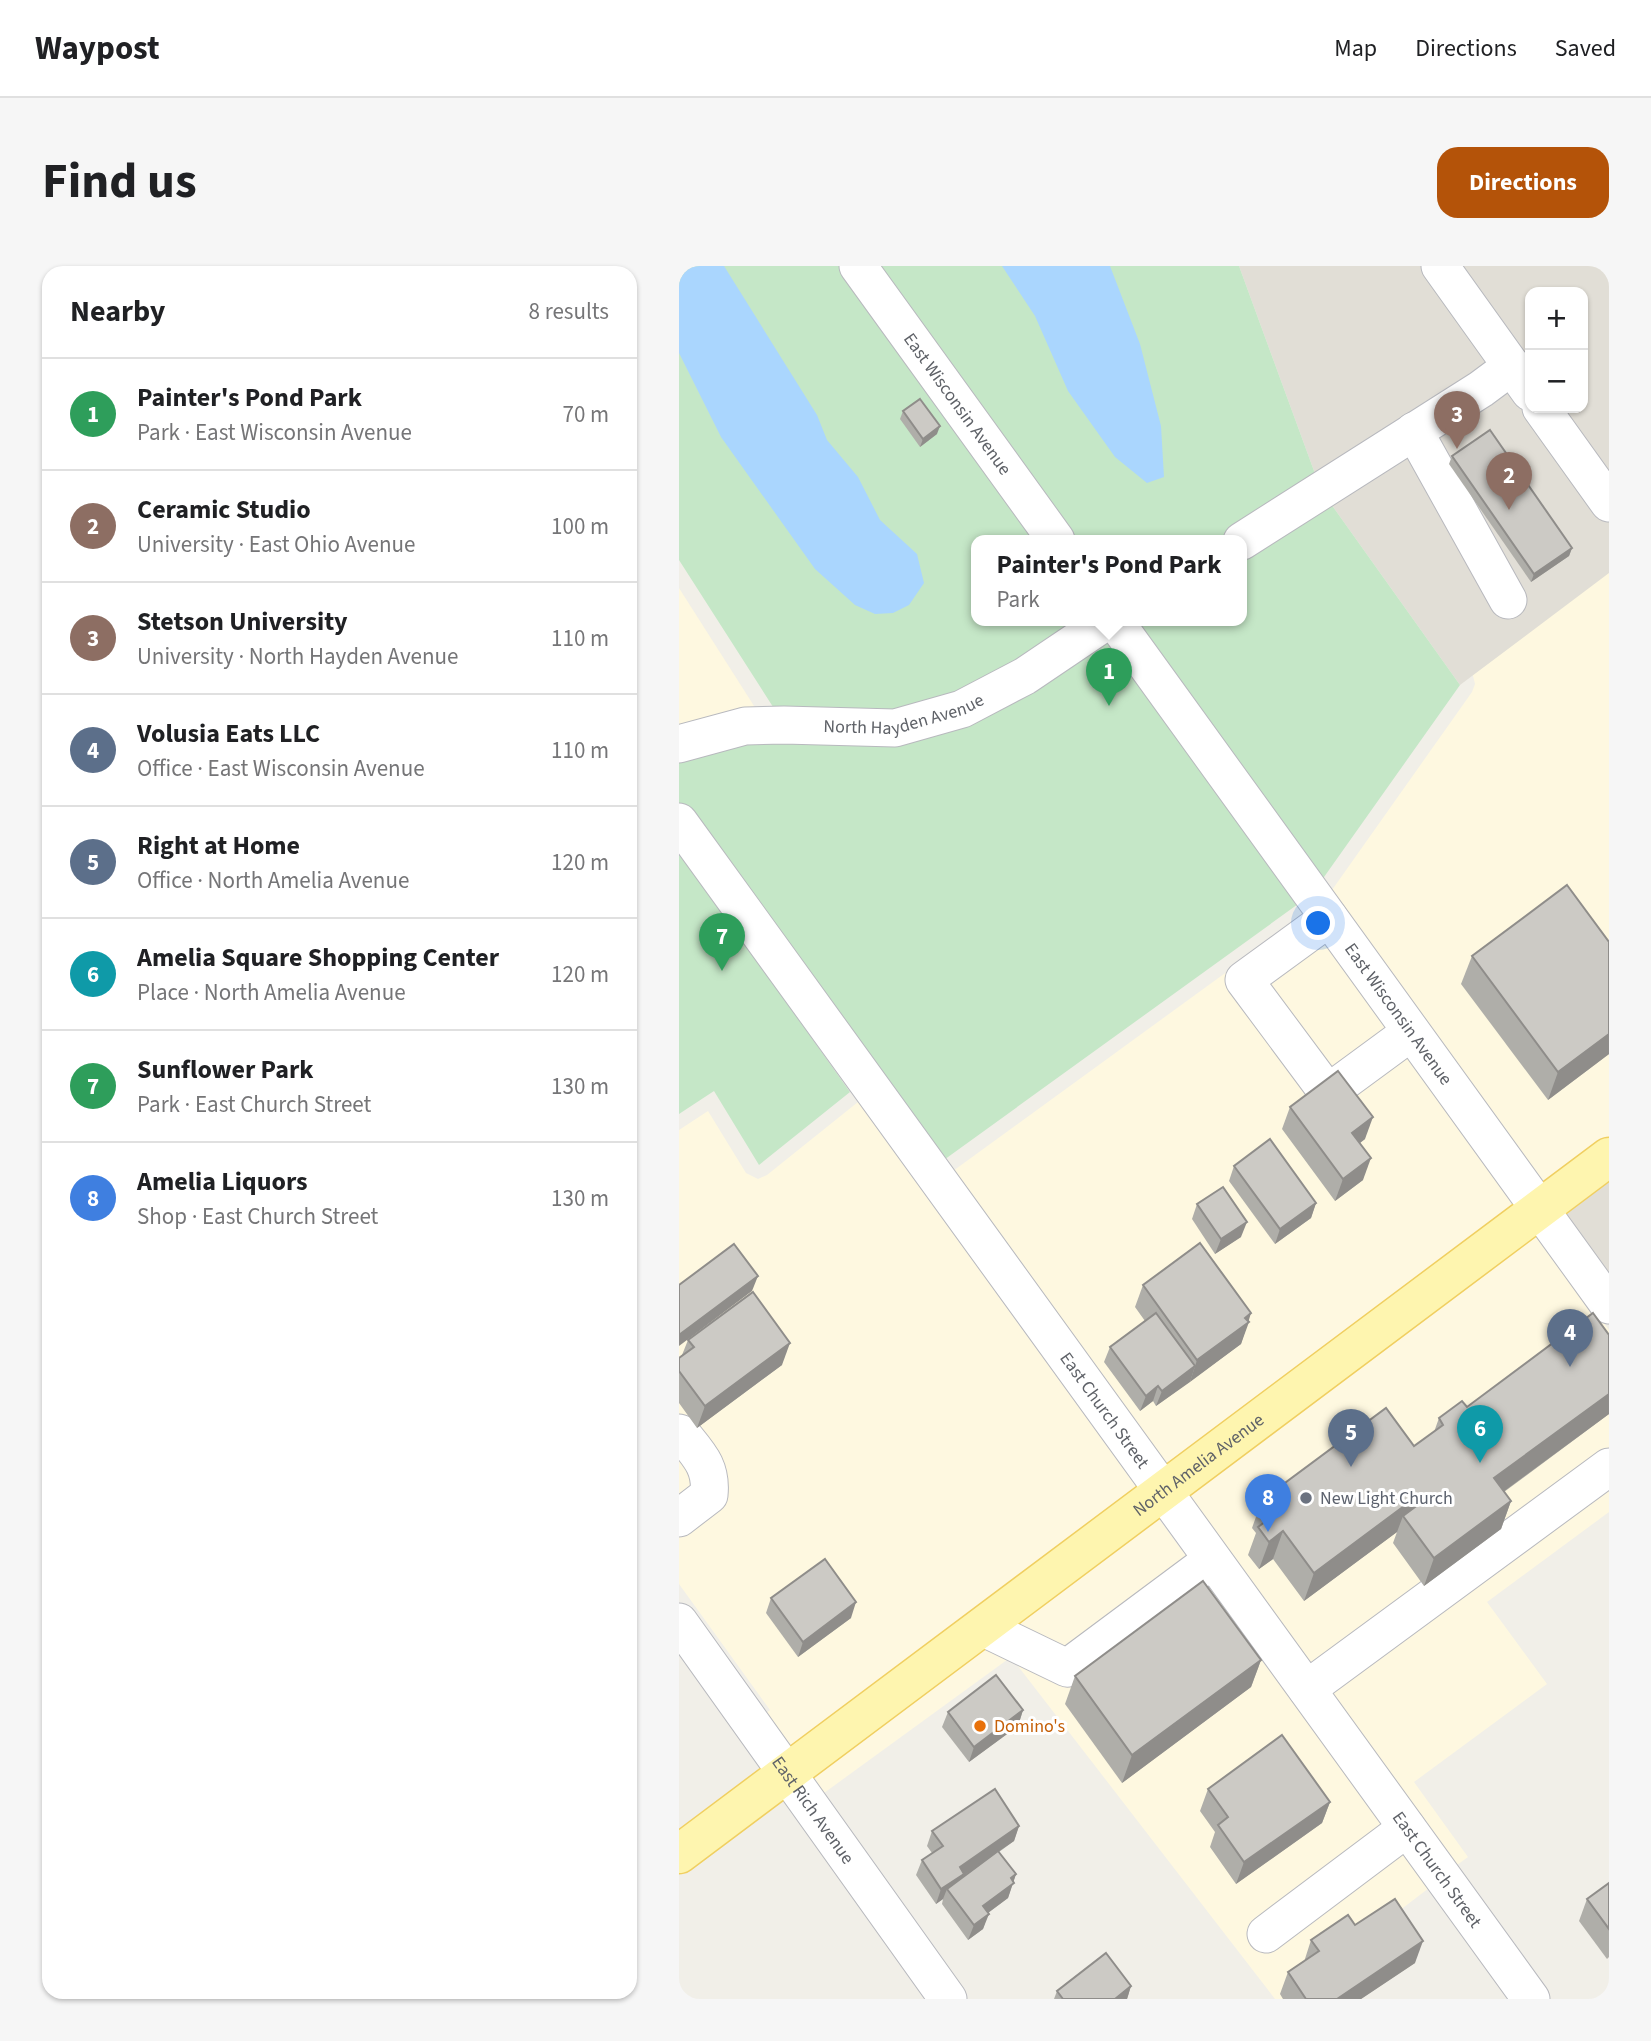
<!DOCTYPE html>
<html lang="en">
<head>
<meta charset="utf-8">
<style>
  :root { --surface:#fff; --page:#f6f6f6; --text:#202124; --muted:#757577; --line:#e0e0e0; --accent:#b45309 }
  body { margin:0; font-family:"Source Sans 3",sans-serif; background:var(--page); color:var(--text) }
  .controls { position:absolute; right:21px; top:21px; display:grid; overflow:hidden; border-radius:14px; box-shadow:0 2px 5px #0004 }
  .controls button { width:63px; height:63px; display:grid; place-items:center; padding:0; border:0; border-bottom:2px solid var(--line); background:var(--surface); color:var(--text); font:35px sans-serif }
  .you { position:absolute; left:640px; top:658px; width:24px; height:24px; margin:-18px; border:5px solid #fff; border-radius:50%; background:#1a73e8; box-shadow:0 0 0 10px #1a73e833 }
  .badge { display:grid; place-items:center; width:46px; height:46px; border-radius:50%; background:var(--accent); color:#fff; font-size:23px; font-weight:700 }
  .pin { position:absolute; translate:-50% -58px; filter:drop-shadow(0 2px 4px #0008) }
  .pin::after { content:''; position:absolute; top:37px; width:24px; height:21px; background:inherit; clip-path:polygon(0 0,100% 0,50% 100%) }
  .popup { position:absolute; left:292px; top:269px; width:276px; height:91px; box-sizing:border-box; display:grid; place-content:center; border-radius:14px; background:var(--surface); filter:drop-shadow(0 2px 5px #0005); font-size:23px; white-space:nowrap; color:var(--muted) }
  .popup b { font-size:26px; color:var(--text) }
  .popup::after { content:''; position:absolute; left:50%; top:100%; margin-left:-14px; border:14px solid transparent; border-top-color:var(--surface) }
  .list { margin:0; padding:0; list-style:none }
  h2 { display:flex; justify-content:space-between; align-items:center; height:91px; margin:0; padding:0 28px; font-size:30px }
  h2 small { font-size:23px; font-weight:400; color:var(--muted) }
  .list li { display:grid; grid-template-columns:46px 1fr auto; gap:21px; align-items:center; box-sizing:border-box; height:112px; padding:0 28px; border-top:2px solid var(--line) }
  .list b { display:block; font-size:26px; white-space:nowrap }
  .list p { margin:0; font-size:23px; white-space:nowrap; color:var(--muted) }
  .list em { font-size:23px; font-style:normal; color:var(--muted) }
  .map { position:relative; flex:none; width:930px; height:1733px; overflow:hidden; border-radius:21px }
  header { display:flex; align-items:center; gap:42px; box-sizing:border-box; height:98px; padding:0 35px; background:var(--surface); border-bottom:2px solid var(--line) }
  header strong { font-size:33px }
  nav { display:flex; gap:38px; margin-inline-start:auto; font-size:24px }
  .intro { display:flex; align-items:center; justify-content:space-between; box-sizing:border-box; height:168px; padding:0 42px }
  h1 { margin:0; font-size:49px }
  .button { padding:18px 32px; border-radius:21px; background:var(--accent); color:#fff; font-size:24px; font-weight:700 }
  main { display:flex; gap:42px; padding:0 42px }
  aside { flex:1; background:var(--surface); border-radius:21px; box-shadow:0 2px 5px #0004 }
  .map>svg:first-child { display:block }
  .commercial { fill:#fef8e0 }
  .education { fill:#e1ded6; fill-rule:evenodd }
  .green { fill:#c5e7c7; fill-rule:evenodd }
  .water { fill:#aad6fe }
  .lines { fill:none; stroke-linecap:round; stroke-linejoin:round }
  .minor-casing { stroke:#b8b9be; stroke-width:39 }
  .major-casing { stroke:#f0cf61; stroke-width:41 }
  .minor { stroke:#fff; stroke-width:37 }
  .major { stroke:#fef5af; stroke-width:38 }
  .wall { fill:#afaea9 }
  .shaded-wall { fill:#8f8d8a }
  .building { fill:#cccac5; stroke:#8f8d8a; stroke-width:2 }
  .worship-dot { fill:#6b7280; stroke:#fff; stroke-width:2.5 }
  .food-dot { fill:#e8710a; stroke:#fff; stroke-width:2.5 }
  .labels { text-anchor:middle; stroke-width:6; stroke-linejoin:round; paint-order:stroke }
  .street-label { font-size:18px; fill:#5f6268; stroke:#fff }
  .worship-label { font-size:18px; fill:#5b616d; stroke:#fff; text-anchor:start }
  .food-label { font-size:18px; fill:#c56008; stroke:#fff; text-anchor:start }
</style>
</head>
<body>
<header>
<strong>Waypost</strong>
<nav><a>Map</a><a>Directions</a><a>Saved</a></nav>
</header>
<div class="intro"><h1>Find us</h1><a class="button">Directions</a></div>
<main>
<aside>
<h2>Nearby<small>8 results</small></h2>
<ul class="list">
<li><span class="badge" style="background:#2e9e5b">1</span><div><b>Painter's Pond Park</b><p>Park · East Wisconsin Avenue</p></div><em>70 m</em></li>
<li><span class="badge" style="background:#8d6e63">2</span><div><b>Ceramic Studio</b><p>University · East Ohio Avenue</p></div><em>100 m</em></li>
<li><span class="badge" style="background:#8d6e63">3</span><div><b>Stetson University</b><p>University · North Hayden Avenue</p></div><em>110 m</em></li>
<li><span class="badge" style="background:#5c6f8a">4</span><div><b>Volusia Eats LLC</b><p>Office · East Wisconsin Avenue</p></div><em>110 m</em></li>
<li><span class="badge" style="background:#5c6f8a">5</span><div><b>Right at Home</b><p>Office · North Amelia Avenue</p></div><em>120 m</em></li>
<li><span class="badge" style="background:#0f9aa8">6</span><div><b>Amelia Square Shopping Center</b><p>Place · North Amelia Avenue</p></div><em>120 m</em></li>
<li><span class="badge" style="background:#2e9e5b">7</span><div><b>Sunflower Park</b><p>Park · East Church Street</p></div><em>130 m</em></li>
<li><span class="badge" style="background:#3f7fe0">8</span><div><b>Amelia Liquors</b><p>Shop · East Church Street</p></div><em>130 m</em></li>
</ul>
</aside>
<div class="map">
<svg width="930" height="1733" viewBox="0 0 930 1733">
  <rect width="100%" height="100%" fill="#f1efe8"/>
  <g class="commercial">
    <polygon points="664,229 930,274 930,872 866,919 653,624 793,426 796,418 794,410"/>
    <polygon points="0,322 77,443 0,462"/>
    <polygon points="626,649 837,941 488,1202 274,905"/>
    <polygon points="179,836 459,1223 114,1485 87,1447 91,1444 0,1318 0,864 29,845 67,907 79,913 88,909"/>
    <polygon points="856,964 930,1064 930,1246 808,1336 868,1418 735,1516 789,1591 778,1599 502,1226"/>
    <polygon points="477,1249 750,1622 605,1733 596,1733 332,1391 145,1527 133,1510"/>
  </g>
  <g class="education">
    <path d="M560,0H930V307L781,419L642,224ZM851,26H904V142H851Z"/>
    <polygon points="930,892 930,1039 861,943"/>
  </g>
  <g class="green">
    <path d="M0,0H560L642,224L781,419L633,628L251,904L0,556V478L105,458L0,294ZM297,274H563V354H297Z"/>
    <polygon points="0,585 171,826 80,899 35,825 0,848"/>
  </g>
  <g class="water">
    <polygon points="0,0 45,0 138,149 148,174 179,211 201,254 238,288 245,317 230,339 214,347 196,348 176,339 136,303 42,171 0,87"/>
    <polygon points="323,0 431,0 461,78 482,160 485,211 468,217 436,191 389,125 356,50"/>
  </g>
  <g class="lines">
    <defs>
      <g id="minor">
        <path id="s1" d="M179,0L377,274"/>
        <polyline points="761,0 851,126"/>
        <polyline points="862,142 930,237"/>
        <polyline points="735,165 829,334"/>
        <polyline points="563,275 802,123 833,100"/>
        <path id="s2" d="M435,354L930,1039"/>
        <path id="s3" d="M0,478L66,460L105,459L216,462L283,443L346,410L429,354"/>
        <path id="s4" d="M0,556L852,1733"/>
        <polyline points="650,652 565,714 649,827 732,766"/>
        <path d="M0,1167L3,1168C20,1189 33,1201 30,1229L0,1252"/>
        <path id="s5" d="M0,1356L269,1733"/>
        <polyline points="303,1361 388,1402 533,1294"/>
        <polyline points="628,1423 930,1201"/>
        <polyline points="587,1668 728,1562"/>
      </g>
      <g id="major">
        <path id="s6" d="M0,1588L930,891"/>
      </g>
    </defs>
    <use href="#minor" class="minor-casing"/>
    <use href="#major" class="major-casing"/>
    <use href="#minor" class="minor"/>
    <use href="#major" class="major"/>
  </g>
  <g class="wall">
    <polygon points="224,145 258,168 241,181 221,153"/>
    <polygon points="773,190 893,282 890,290 852,316 770,198"/>
    <polygon points="930,676 930,788 869,834 782,718 793,690"/>
    <polygon points="611,841 686,873 681,877 684,914 656,935 603,863"/>
    <polygon points="555,900 637,937 632,952 596,978 550,915"/>
    <polygon points="518,938 562,971 536,988 513,953"/>
    <polygon points="464,1019 569,1055 562,1078 477,1140 474,1135 461,1145 425,1096 431,1081 466,1055 456,1041"/>
    <polygon points="9,1074 103,1099 18,1162 0,1137 0,1092 3,1089"/>
    <polygon points="788,1141 930,1148 825,1226 832,1235 822,1263 745,1320 714,1277 718,1266 625,1335 594,1293 580,1303 569,1289 577,1267 573,1262 583,1234 735,1180 755,1166 760,1152"/>
    <polygon points="92,1332 172,1352 119,1391 87,1347"/>
    <polygon points="582,1394 572,1421 443,1517 386,1438 396,1410"/>
    <polygon points="344,1444 339,1460 290,1496 263,1461 269,1446"/>
    <polygon points="529,1523 651,1536 643,1557 557,1618 531,1581 536,1566 521,1545"/>
    <polygon points="340,1560 335,1575 320,1586 337,1608 329,1632 309,1647 304,1663 289,1674 263,1638 264,1633 257,1638 237,1609 243,1594 253,1587 248,1580 253,1565"/>
    <polygon points="930,1617 930,1691 928,1693 900,1655 908,1633"/>
    <polygon points="676,1659 736,1697 682,1733 604,1733 601,1728 609,1706 625,1696 632,1674"/>
    <polygon points="452,1720 448,1733 375,1733 378,1725"/>
  </g>
  <g class="shaded-wall">
    <polygon points="261,160 258,168 241,181 244,173"/>
    <polygon points="893,282 890,290 852,316 855,308"/>
    <polygon points="930,768 930,788 869,834 879,806"/>
    <polygon points="694,851 686,873 665,889 673,867"/>
    <polygon points="692,892 684,914 656,935 664,913"/>
    <polygon points="637,937 632,952 596,978 601,963"/>
    <polygon points="568,956 562,971 536,988 542,973"/>
    <polygon points="79,1010 73,1025 0,1080 0,1069"/>
    <polygon points="572,1047 569,1057 570,1056 562,1078 511,1116 518,1094"/>
    <polygon points="111,1077 103,1099 18,1162 26,1140"/>
    <polygon points="516,1100 511,1116 477,1140 483,1125"/>
    <polygon points="479,1120 474,1135 461,1145 467,1130"/>
    <polygon points="930,1128 930,1148 805,1240 815,1212"/>
    <polygon points="740,1229 730,1257 724,1250 718,1266 625,1335 635,1307"/>
    <polygon points="832,1235 822,1263 745,1320 755,1292"/>
    <polygon points="604,1265 594,1293 580,1303 590,1276"/>
    <polygon points="177,1336 172,1352 119,1391 124,1376"/>
    <polygon points="582,1394 572,1421 443,1517 453,1489"/>
    <polygon points="344,1444 339,1460 290,1496 295,1481"/>
    <polygon points="651,1536 643,1557 557,1618 565,1596"/>
    <polygon points="340,1560 335,1575 284,1610 280,1623 268,1623 264,1633 257,1638 262,1623 281,1601"/>
    <polygon points="337,1608 329,1632 298,1655 304,1640"/>
    <polygon points="310,1648 304,1663 289,1674 295,1659"/>
    <polygon points="744,1675 736,1697 682,1733 658,1733"/>
    <polygon points="452,1720 448,1733 436,1733"/>
  </g>
  <g class="building">
    <polygon points="241,133 261,160 244,173 224,145"/>
    <polygon points="811,164 893,282 855,308 773,190"/>
    <polygon points="888,619 930,676 930,768 879,806 793,690"/>
    <polygon points="659,805 694,851 673,867 692,892 664,913 611,841"/>
    <polygon points="591,873 637,937 601,963 555,900"/>
    <polygon points="544,921 568,956 542,973 518,938"/>
    <polygon points="521,977 572,1047 566,1052 570,1056 518,1094 464,1019"/>
    <polygon points="55,978 79,1010 0,1069 0,1019"/>
    <polygon points="74,1026 111,1077 26,1140 0,1105 0,1092 15,1081 9,1074"/>
    <polygon points="477,1047 516,1100 483,1125 479,1120 467,1130 431,1081"/>
    <polygon points="914,1047 930,1069 930,1128 815,1212 832,1235 755,1292 724,1250 744,1235 740,1229 635,1307 604,1265 590,1276 579,1261 594,1250 583,1234 707,1142 735,1180 764,1159 760,1152 783,1135 788,1141"/>
    <polygon points="146,1293 177,1336 124,1376 92,1332"/>
    <polygon points="524,1315 582,1394 453,1489 396,1410"/>
    <polygon points="317,1409 344,1444 295,1481 269,1446"/>
    <polygon points="603,1469 651,1536 565,1596 539,1559 549,1551 529,1523"/>
    <polygon points="316,1523 340,1560 281,1601 285,1608 262,1623 243,1594 264,1580 253,1565"/>
    <polygon points="319,1585 337,1608 332,1612 335,1617 304,1640 310,1648 295,1659 268,1623"/>
    <polygon points="930,1617 930,1663 908,1633"/>
    <polygon points="716,1633 744,1675 658,1733 627,1733 609,1706 640,1685 632,1674 669,1649 676,1659"/>
    <polygon points="427,1687 452,1720 436,1733 384,1733 378,1725"/>
  </g>
  <circle class="worship-dot" cx="627" cy="1232" r="7"/>
  <circle class="food-dot" cx="301" cy="1460" r="7"/>
  <g class="labels">
    <g class="street-label">
      <text dy="6" stroke="none"><textPath href="#s1" startOffset="170">East Wisconsin Avenue</textPath></text>
      <text dy="6" stroke="none"><textPath href="#s3" startOffset="229">North Hayden Avenue</textPath></text>
      <text dy="6" stroke="none"><textPath href="#s2" startOffset="486">East Wisconsin Avenue</textPath></text>
      <text dy="6" stroke="none"><textPath href="#s4" startOffset="726">East Church Street</textPath></text>
      <text dy="6" stroke="none"><textPath href="#s6" startOffset="649">North Amelia Avenue</textPath></text>
      <text dy="6" stroke="none"><textPath href="#s5" startOffset="231">East Rich Avenue</textPath></text>
      <text dy="6" stroke="none"><textPath href="#s4" startOffset="1293">East Church Street</textPath></text>
    </g>
    <g class="worship-label">
      <text x="641" y="1238">New Light Church</text>
    </g>
    <g class="food-label">
      <text x="315" y="1466">Domino's</text>
    </g>
  </g>
</svg>
<div class="controls">
<button>+</button>
<button>−</button>
</div>
<div class="you"></div>
<div class="pin badge" style="left:430px;top:440px;background:#2e9e5b">1</div>
<div class="popup"><b>Painter's Pond Park</b>Park</div>
<div class="pin badge" style="left:830px;top:244px;background:#8d6e63">2</div>
<div class="pin badge" style="left:778px;top:183px;background:#8d6e63">3</div>
<div class="pin badge" style="left:891px;top:1101px;background:#5c6f8a">4</div>
<div class="pin badge" style="left:672px;top:1201px;background:#5c6f8a">5</div>
<div class="pin badge" style="left:801px;top:1197px;background:#0f9aa8">6</div>
<div class="pin badge" style="left:43px;top:705px;background:#2e9e5b">7</div>
<div class="pin badge" style="left:589px;top:1266px;background:#3f7fe0">8</div>
</div>
</main>
</body>
</html>
